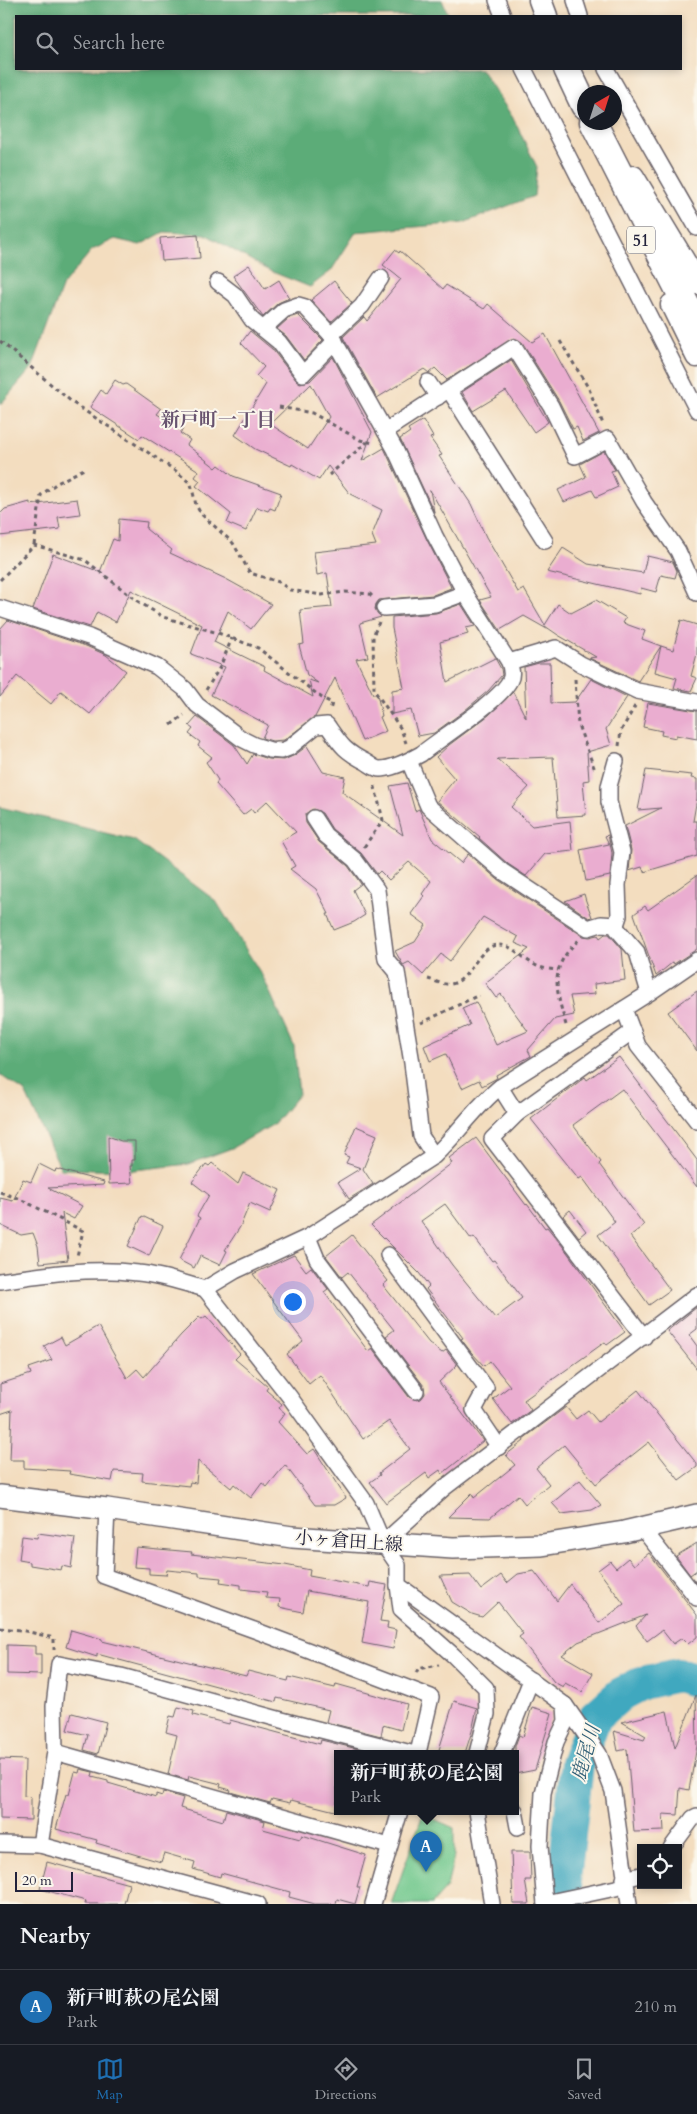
<!DOCTYPE html>
<html lang="en">
<head>
<meta charset="utf-8">
<style>
  :root { --surface:#171b24; --page:#242831; --text:#f1f3f6; --muted:#9ea1a6; --line:#363941; --accent:#1f6fb2 }
  body { margin:0; font-family:Cardo,"Noto Serif JP",serif; background:var(--page); color:var(--text) }
  .controls { position:absolute; right:15px; bottom:15px; display:grid; overflow:hidden; border-radius:0px; box-shadow:0 2px 8px #0003 }
  .controls button { width:45px; height:45px; display:grid; place-items:center; padding:0; border:0; border-bottom:1px solid var(--line); background:var(--surface); color:var(--text); font:25px sans-serif }
  .compass { position:absolute; left:577px; top:85px; width:45px; height:45px; border-radius:50%; background:var(--surface); box-shadow:0 2px 8px #0003; rotate:39deg }
  .scale { position:absolute; left:15px; bottom:12px; width:58px; box-sizing:border-box; padding-left:5px; border:2px solid #22223b; border-top:0; font-size:14px; line-height:18px; white-space:nowrap; color:#22223b; -webkit-text-stroke:4px #fbf7ec; paint-order:stroke }
  .you { position:absolute; left:292px; top:1301px; width:18px; height:18px; margin:-12px; border:4px solid #fff; border-radius:50%; background:#1a73e8; box-shadow:0 0 0 8px #1a73e833 }
  .badge { display:grid; place-items:center; width:32px; height:32px; border-radius:50%; background:var(--accent); color:#fff; font-size:16px; font-weight:700 }
  .pin { position:absolute; translate:-50% -41px; filter:drop-shadow(0 1px 2px #0008) }
  .pin::after { content:''; position:absolute; top:26px; width:18px; height:15px; background:inherit; clip-path:polygon(0 0,100% 0,50% 100%) }
  .popup { position:absolute; left:334px; top:1750px; width:185px; height:65px; box-sizing:border-box; display:grid; place-content:center; border-radius:0px; background:var(--surface); filter:drop-shadow(0 1px 4px #0005); font-size:16px; white-space:nowrap; color:var(--muted) }
  .popup b { font-size:19px; color:var(--text) }
  .popup::after { content:''; position:absolute; left:50%; top:100%; margin-left:-10px; border:10px solid transparent; border-top-color:var(--surface) }
  .list { margin:0; padding:0; list-style:none }
  h2 { display:flex; justify-content:space-between; align-items:center; height:65px; margin:0; padding:0 20px; font-size:21px }
  h2 small { font-size:16px; font-weight:400; color:var(--muted) }
  .list li { display:grid; grid-template-columns:32px 1fr auto; gap:15px; align-items:center; box-sizing:border-box; height:75px; padding:0 20px; border-top:1px solid var(--line) }
  .list b { display:block; font-size:19px; white-space:nowrap }
  .list p { margin:0; font-size:16px; white-space:nowrap; color:var(--muted) }
  .list em { font-size:16px; font-style:normal; color:var(--muted) }
  .icon { flex:none; width:28px; height:28px; fill:none; stroke:currentColor; stroke-width:2; stroke-linecap:round; stroke-linejoin:round }
  .map { position:relative; flex:none; width:697px; height:1904px; overflow:hidden }
  .search { position:absolute; background:var(--surface); box-shadow:0 2px 8px #0003; left:15px; right:15px; top:15px; height:55px; display:flex; align-items:center; gap:12px; box-sizing:border-box; padding:0 18px; border-radius:0px; color:var(--muted); font-size:19px }
  .sheet { height:140px; background:var(--surface) }
  nav { display:flex; justify-content:space-around; align-items:center; box-sizing:border-box; height:70px; border-top:1px solid var(--line); background:var(--surface); font-size:14px; color:var(--muted) }
  nav a { display:grid; justify-items:center; gap:2px }
  nav .on { color:var(--accent) }
  .map>svg:first-child { display:block }
  .green { fill:#71c88d; stroke:#4a7564 }
  .forest { fill:#5cac78; stroke:#3f675a }
  .lines { fill:none; stroke-linecap:round; stroke-linejoin:round }
  .river { stroke:#3fa8bf; stroke-width:34 }
  .building { fill:#eaadd0; fill-rule:evenodd }
  .minor-casing { stroke:#6b6369; stroke-width:18 }
  .secondary-casing { stroke:#6b6369; stroke-width:24 }
  .primary-casing { stroke:#6b6369; stroke-width:25 }
  .motorway-casing { stroke:#6b6369; stroke-width:29 }
  .path { stroke:#6b6369; stroke-width:3; stroke-dasharray:4 4; stroke-linecap:butt }
  .minor { stroke:#fff; stroke-width:15 }
  .secondary { stroke:#fff; stroke-width:21 }
  .primary { stroke:#fff; stroke-width:22 }
  .motorway { stroke:#fff; stroke-width:26 }
  .labels { text-anchor:middle; stroke-width:4; stroke-linejoin:round; paint-order:stroke }
  .shield { fill:#fbf7ec; stroke:#636270; stroke-width:1 }
  .shield-label { font-size:16px; font-weight:bold; fill:#22223b }
  .street-label { font-size:18px; fill:#22223b; stroke:#fbf7ec }
  .neighbourhood-label { font-size:19px; font-weight:bold; fill:#68536f; stroke:#fbf7ec }
  .water-label { font-size:19px; font-style:italic; fill:#2f5e76; stroke:#fbf7ec }
</style>
</head>
<body>
<div class="map">
<svg width="697" height="1904" viewBox="0 0 697 1904">
  <rect width="100%" height="100%" fill="#fbf7ec"/>
  <filter id="ink" filterUnits="userSpaceOnUse"><feTurbulence type="fractalNoise" baseFrequency=".02" numOctaves="2"/><feDisplacementMap in="SourceGraphic" scale="10" xChannelSelector="R" yChannelSelector="G"/><feConvolveMatrix kernelMatrix="1 2 1 2 8 2 1 2 1" color-interpolation-filters="sRGB"/></filter>
  <filter id="wash" filterUnits="userSpaceOnUse"><feTurbulence type="fractalNoise" baseFrequency=".0096" numOctaves="4" result="noise"/><feDisplacementMap in="SourceGraphic" scale="20" xChannelSelector="R" yChannelSelector="G"/><feGaussianBlur stdDeviation="1.12" result="paint"/><feColorMatrix in="noise" values="0 0 0 0 0 0 0 0 0 0 0 0 0 0 0 0 0 1.4 0 .05"/><feComposite in="paint" operator="in"/></filter>
  <g filter="url(#wash)">
    <rect width="100%" height="100%" fill="#f3ddbf"/>
    <polygon class="green" points="423,1814 454,1828 454,1856 447,1887 432,1904 391,1904"/>
    <g class="forest">
      <polygon points="0,0 442,0 449,16 16,16 16,69 481,69 513,118 537,167 534,196 463,223 356,232 331,271 310,287 270,271 205,234 164,232 140,245 115,239 92,250 63,285 32,368 0,405"/>
      <polygon points="0,807 134,840 216,901 263,977 294,1046 299,1094 274,1124 232,1148 189,1164 125,1171 61,1169 25,1092 0,1075"/>
    </g>
    <g class="lines">
      <polyline class="river" points="568,1904 564,1879 577,1764 595,1717 621,1694 642,1683 678,1675 697,1681"/>
    </g>
    <g id="blocks">
      <g class="building">
        <polygon points="198,235 200,258 162,261 160,238"/>
        <polygon points="395,250 399,253 400,251 443,289 446,285 484,309 488,304 532,342 545,334 599,433 583,441 577,427 573,429 559,401 522,342 514,338 447,380 435,368 429,373 424,369 377,398 343,337 364,317 367,321 401,279 383,265"/>
        <polygon points="249,265 265,289 279,280 289,298 278,303 263,317 233,276"/>
        <polygon points="334,281 352,303 331,322 311,300"/>
        <polygon points="298,315 323,340 304,360 286,336 277,329 289,318"/>
        <path d="M250,331L272,349L296,380L300,383L310,381L333,357L372,432L362,461L384,448L427,540L450,585L451,588L433,595L379,600L376,604L375,609L381,617L360,623L368,657L356,659L373,694H377L382,716L380,717L386,731L362,741L335,678L315,717L284,740L272,741L262,738L268,725L211,695L225,667L191,654L202,625L131,590L116,622L97,612L90,627L33,609L53,554L100,572L113,539L118,541L119,519L147,522L146,529L172,550L170,553L226,579L271,604L251,629L228,611L214,642L265,667L264,670L313,697L309,680L318,683L307,675L299,645L304,644L300,610L332,607L327,573L317,575L314,552L376,545L372,535L382,510L350,494L328,466L319,480L292,464L291,466L255,449L235,435L266,384L256,376L264,367L241,343ZM311,384L329,417L308,449L270,424Z"/>
        <polygon points="511,360 548,422 534,432 506,391 473,411 462,392"/>
        <polygon points="115,380 123,385 126,384 161,409 157,414 183,429 180,433 190,440 187,445 216,468 219,465 233,476 281,493 275,510 270,508 268,511 257,507 246,531 227,523 231,514 196,486 200,481 195,477 199,471 142,435 139,439 90,407 101,390 106,394"/>
        <polygon points="423,420 433,437 430,438 442,455 439,456 471,504 486,537 518,592 524,589 545,625 558,604 571,613 596,600 626,618 623,623 645,631 642,639 661,646 638,681 589,658 596,657 558,635 545,626 547,629 524,616 500,630 480,600 491,597 430,490 434,512 400,439 410,432 408,429"/>
        <polygon points="604,451 615,470 611,471 618,487 596,497 592,490 564,502 558,490 586,477 580,464"/>
        <polygon points="77,499 80,514 58,517 60,529 0,536 0,514 5,509 30,502 30,505"/>
        <polygon points="563,548 588,564 643,573 647,556 673,562 677,571 675,578 661,575 656,592 641,588 640,594 547,572"/>
        <polygon points="461,604 475,626 466,628 468,634 440,642 447,682 495,658 501,669 502,675 488,691 464,711 434,733 418,736 411,710 392,714 392,690 404,688 392,628 392,617 436,613"/>
        <polygon points="8,620 86,646 106,655 126,671 90,714 61,691 51,704 17,676 0,697 0,629"/>
        <polygon points="681,620 697,625 697,654 691,676 697,678 691,691 674,688 677,678 655,672 661,646 673,650"/>
        <polygon points="539,663 550,663 551,703 575,702 591,679 627,697 606,729 611,745 587,752 589,780 583,781 586,815 558,817 553,757 497,759 529,787 511,807 532,826 570,821 573,851 545,854 526,876 508,864 479,838 480,837 437,801 455,779 436,757 449,745 489,715 513,692 526,718 524,667"/>
        <polygon points="648,703 697,711 697,739 676,735 676,738 661,735 662,731 643,727"/>
        <polygon points="197,717 234,745 247,764 253,754 269,759 284,760 295,755 307,746 323,772 345,777 342,792 403,835 390,786 407,783 415,811 419,809 432,839 461,863 468,854 497,879 583,936 590,937 598,935 600,938 605,934 609,934 622,949 625,980 594,984 595,994 570,996 574,1015 555,1019 528,1050 531,1056 496,1075 497,1078 482,1086 479,1080 462,1088 446,1054 430,1061 424,1046 470,1025 462,1008 476,1002 496,1045 528,1031 501,994 496,998 485,983 529,949 515,943 518,937 483,917 450,961 441,954 423,975 409,962 403,965 395,951 415,942 426,925 411,914 424,896 422,894 431,881 409,862 389,880 380,871 377,874 361,853 332,829 322,813 313,809 305,814 306,823 319,842 348,866 361,884 353,890 365,915 354,922 334,930 327,914 329,914 316,889 290,869 295,866 281,841 296,832 267,801 254,813 251,809 243,815 216,784 218,780 206,762 212,757 198,746 200,742 189,734 193,729 189,726"/>
        <polygon points="646,770 692,775 691,778 697,779 697,798 693,821 697,821 697,856 644,872 642,867 629,871 631,850 625,826 661,808 638,810"/>
        <polygon points="608,835 612,853 610,876 586,881 580,850 609,844 605,836"/>
        <polygon points="697,875 697,949 674,964 673,962 656,976 634,914 645,906 648,910"/>
        <polygon points="584,894 586,901 592,917 589,918 565,901"/>
        <polygon points="697,991 697,1051 668,1012"/>
        <polygon points="619,1057 697,1160 697,1187 622,1089 573,1125 601,1162 599,1164 644,1225 630,1236 670,1290 649,1305 598,1235 615,1222 582,1177 579,1179 531,1119 585,1077 587,1080"/>
        <polygon points="356,1126 377,1135 363,1169 373,1184 349,1199 338,1182 361,1168 346,1163 349,1157 344,1155"/>
        <polygon points="108,1136 121,1141 135,1141 135,1160 132,1160 132,1166 130,1166 132,1183 109,1184"/>
        <path d="M476,1138L526,1205L527,1204L545,1228L547,1227L564,1248L625,1332L607,1345L605,1342L524,1400L531,1410L512,1424L493,1399L510,1386L490,1361L484,1366L471,1352L461,1339L463,1338L426,1289L429,1286L419,1273L371,1225L452,1163L449,1158ZM445,1204L471,1239L474,1237L492,1261L494,1260L522,1298L495,1318L452,1265L421,1221Z"/>
        <polygon points="212,1163 238,1184 243,1173 280,1190 270,1212 250,1203 240,1227 225,1250 227,1251 220,1265 200,1256 194,1268 179,1260 200,1218 197,1216 209,1195 192,1182 206,1164 209,1166"/>
        <polygon points="39,1164 55,1172 56,1169 104,1182 103,1185 48,1188 82,1206 74,1219 62,1213 68,1260 40,1263 38,1246 33,1233 21,1235 0,1225 0,1198 13,1201 23,1179 31,1182"/>
        <polygon points="570,1210 586,1231 579,1237 563,1216"/>
        <polygon points="142,1216 163,1226 149,1256 128,1246"/>
        <polygon points="352,1235 388,1281 383,1285 429,1343 442,1353 446,1350 457,1365 439,1382 483,1441 442,1474 440,1470 429,1478 426,1473 386,1503 370,1482 380,1475 379,1473 410,1449 389,1421 363,1439 320,1375 309,1384 287,1354 303,1341 253,1274 294,1255 306,1271 311,1267 328,1289 324,1292 368,1351 372,1348 409,1397 417,1400 421,1399 425,1394 424,1386 386,1336 394,1330 348,1272 342,1277 326,1256"/>
        <polygon points="697,1307 697,1329 689,1335 697,1346 697,1369 667,1331"/>
        <polygon points="206,1316 240,1354 235,1359 268,1387 266,1390 282,1404 279,1408 285,1413 278,1422 307,1454 314,1449 346,1498 334,1505 315,1505 285,1465 267,1487 262,1483 251,1498 234,1484 231,1488 198,1461 196,1483 190,1482 189,1486 142,1481 143,1473 114,1471 112,1481 69,1474 70,1471 24,1468 24,1460 10,1460 12,1410 0,1414 0,1384 31,1374 29,1368 52,1360 44,1346 61,1337 65,1345 98,1326 127,1378 137,1369 144,1377 181,1335 199,1317 202,1319"/>
        <polygon points="638,1390 697,1464 697,1467 679,1480 649,1442 596,1484 564,1445 536,1468 549,1484 525,1504 518,1495 490,1518 448,1517 472,1493 474,1498 515,1465 506,1455 524,1441 523,1439 566,1407 576,1419 588,1410 598,1422"/>
        <polygon points="580,1480 601,1505 592,1510 562,1514 552,1503"/>
        <polygon points="38,1533 75,1538 71,1568 62,1566 61,1570 30,1565 30,1562 19,1560 22,1536 37,1538"/>
        <polygon points="697,1543 697,1570 690,1575 676,1556"/>
        <polygon points="136,1547 192,1552 191,1554 285,1565 310,1570 309,1576 369,1587 370,1582 387,1585 380,1621 388,1622 387,1628 396,1630 393,1649 362,1643 369,1602 307,1591 303,1612 279,1607 280,1599 266,1598 267,1592 241,1589 241,1585 220,1582 221,1578 199,1576 199,1573 167,1570 166,1575 149,1574 149,1568 134,1567"/>
        <polygon points="649,1553 697,1615 697,1637 688,1644 682,1638 673,1644 662,1630 647,1641 636,1626 646,1615 578,1642 562,1655 593,1673 582,1692 565,1683 563,1687 554,1682 519,1637 523,1634 498,1602 482,1617 472,1614 452,1602 440,1576 470,1575 481,1590 501,1575 507,1583 518,1574 534,1571 557,1601 570,1584 599,1623 624,1604 598,1570 610,1561 616,1568 628,1558 634,1565"/>
        <polygon points="71,1630 102,1639 102,1641 246,1676 248,1671 288,1681 289,1677 335,1688 336,1684 407,1704 401,1730 383,1725 381,1736 326,1722 329,1710 277,1698 276,1702 97,1654 97,1657 66,1647"/>
        <polygon points="7,1645 35,1646 35,1654 41,1654 41,1675 7,1674"/>
        <polygon points="696,1695 697,1746 689,1790 680,1788 678,1815 663,1814 664,1831 634,1832 627,1749 618,1751 614,1731 644,1740 646,1736 622,1722 667,1711 675,1748"/>
        <polygon points="454,1701 477,1708 472,1731 465,1753 438,1753"/>
        <polygon points="178,1707 194,1711 193,1715 229,1724 230,1720 320,1744 321,1740 374,1753 337,1753 337,1801 335,1811 291,1800 290,1803 272,1799 270,1803 230,1792 231,1790 220,1787 221,1784 189,1776 188,1780 168,1774 177,1735 166,1732 170,1716 175,1717"/>
        <polygon points="532,1707 552,1713 535,1770 515,1774 515,1746 519,1735 523,1737"/>
        <polygon points="72,1713 106,1722 98,1754 84,1750 88,1735 67,1730"/>
        <polygon points="0,1759 25,1760 24,1796 31,1797 31,1820 0,1819"/>
        <polygon points="80,1769 93,1772 92,1777 108,1781 108,1783 156,1797 156,1794 162,1796 163,1792 183,1798 180,1808 223,1821 226,1810 265,1821 263,1829 300,1839 302,1835 366,1855 357,1887 360,1887 355,1904 337,1899 336,1904 315,1904 289,1897 290,1892 221,1873 220,1877 193,1869 195,1862 164,1853 161,1862 96,1843 97,1840 56,1829 66,1794 69,1795 75,1772 79,1773"/>
        <polygon points="511,1852 530,1852 531,1880 525,1880 529,1904 513,1904"/>
        <polygon points="47,1862 129,1884 124,1904 85,1904 86,1901 40,1889"/>
      </g>
    </g>
  </g>
  <g filter="url(#ink)">
    <use href="#blocks" fill-opacity="0" stroke="#6b6369" stroke-width="1"/>
    <g class="lines">
      <defs>
        <g id="minor">
          <polyline points="497,0 503,16"/>
          <polyline points="575,0 580,16"/>
          <polyline points="524,69 697,410"/>
          <polyline points="606,69 697,228"/>
          <polyline points="218,282 235,295 252,320 279,342 303,374 335,341"/>
          <polyline points="331,335 362,306 381,278"/>
          <polyline points="428,382 438,397"/>
          <polyline points="449,390 545,541"/>
          <polyline points="385,431 514,347 551,406 575,456 608,439 644,502 678,551 697,593"/>
          <path d="M0,608L89,637L157,667L185,689L197,705L242,739L254,745L270,750L281,751L289,748L316,726L327,725C341,745 344,751 366,762C371,765 375,769 380,769C393,769 410,760 421,754C442,737 500,701 510,680C513,674 511,668 509,662L465,593L435,536L395,449L331,335L305,307L298,305L284,310L263,329"/>
          <polyline points="384,608 435,604 465,593"/>
          <polyline points="509,662 556,648 581,664 637,691 697,702"/>
          <polyline points="409,761 428,806 502,871 588,928 601,924 616,925 617,929 637,952 649,993"/>
          <polyline points="314,818 325,835 355,860 377,890 386,959 397,972 412,1063 421,1136 434,1156"/>
          <polyline points="616,925 619,916 618,885 622,852 609,802 609,786 616,761"/>
          <polyline points="624,1009 638,1046 697,1121"/>
          <polyline points="500,1087 517,1114 492,1139 644,1337"/>
          <polyline points="517,1114 633,1031"/>
          <polyline points="308,1237 317,1259 416,1391"/>
          <polyline points="388,1255 486,1388 474,1410 499,1447"/>
          <path d="M0,1281C45,1274 92,1267 138,1273C161,1275 183,1283 205,1289L235,1271L308,1237L434,1156C458,1134 475,1107 500,1087L649,993L697,960"/>
          <polyline points="205,1289 289,1396 366,1503 383,1543 398,1565 398,1585 565,1705 599,1754 613,1791 629,1904"/>
          <polyline points="107,1509 104,1576 257,1631 431,1697 418,1753"/>
          <polyline points="642,1528 697,1598"/>
          <polyline points="383,1543 444,1488 697,1295"/>
          <polyline points="398,1585 401,1609 453,1655 486,1688 487,1714 477,1753"/>
          <polyline points="55,1752 389,1846"/>
          <polyline points="502,1753 531,1680"/>
          <polyline points="477,1811 492,1904"/>
          <polyline points="515,1811 518,1827"/>
          <polyline points="0,1844 40,1845 258,1904"/>
          <polyline points="40,1845 55,1752 54,1706 59,1664 121,1676 278,1719 411,1753"/>
          <polyline points="671,1848 693,1818 697,1816"/>
          <polyline points="624,1879 641,1875"/>
          <polyline points="545,1903 625,1886"/>
          <polyline points="373,1904 400,1811"/>
          <polyline points="545,1904 540,1846 543,1793 556,1742 566,1721 565,1705"/>
        </g>
        <polyline id="secondary" points="0,1496 107,1509 292,1537 453,1548 542,1545 624,1532 697,1515"/>
        <g id="primary">
          <polyline points="540,0 546,16"/>
          <polyline points="633,177 697,283"/>
          <polyline points="672,305 697,356"/>
        </g>
        <g id="motorway">
          <polyline points="567,69 584,105"/>
          <polyline points="593,122 697,326"/>
        </g>
      </defs>
      <use href="#minor" class="minor-casing"/>
      <use href="#secondary" class="secondary-casing"/>
      <use href="#primary" class="primary-casing"/>
      <use href="#motorway" class="motorway-casing"/>
      <g class="path">
        <polyline points="0,341 73,403 176,471 191,484 196,505 201,514 233,543 250,573 279,582 290,590 322,595 345,592 370,594 373,597"/>
        <polyline points="560,341 589,389 603,424"/>
        <polyline points="279,407 312,413 360,440 373,443"/>
        <polyline points="329,475 367,442"/>
        <polyline points="34,545 41,495 57,483 84,469"/>
        <polyline points="0,580 34,545 85,560 136,600 163,617 218,633 258,648 322,698 332,703 330,710"/>
        <polyline points="379,622 373,636 374,690 401,729 406,743"/>
        <polyline points="575,679 578,725 595,770"/>
        <polyline points="206,690 220,667 232,638"/>
        <polyline points="171,725 184,715"/>
        <polyline points="619,746 621,731 635,706"/>
        <polyline points="364,847 383,820 374,783"/>
        <path d="M428,979C435,981 443,985 451,984C472,980 477,946 498,945C512,944 523,959 535,965C542,969 551,969 558,970"/>
        <polyline points="421,1023 479,995"/>
        <path d="M566,1025C556,990 548,967 579,940"/>
        <polyline points="0,1192 20,1199 83,1231 77,1256"/>
        <polyline points="0,1628 21,1630 54,1638 54,1650"/>
        <polyline points="416,1673 418,1669 439,1665"/>
      </g>
      <use href="#minor" class="minor"/>
      <use href="#secondary" class="secondary"/>
      <use href="#primary" class="primary"/>
      <use href="#motorway" class="motorway"/>
    </g>
  </g>
  <g class="labels">
    <rect class="shield" x="627" y="226.5" width="28" height="27" rx="4"/>
    <g class="shield-label">
      <text x="641" y="246">51</text>
    </g>
    <g class="street-label">
      <text transform="translate(349 1541) rotate(4)" y="6">小ヶ倉田上線</text>
    </g>
    <g class="neighbourhood-label">
      <text x="218" y="426">新戸町一丁目</text>
    </g>
    <g class="water-label">
      <text transform="translate(585 1753) rotate(-74)" y="7">鹿尾川</text>
    </g>
  </g>
</svg>
<div class="controls">
<button><svg class="icon" aria-label="locate" viewBox="0 0 24 24"><circle cx="12" cy="12" r="6"/><path d="M12 2v4M12 18v4M2 12h4M18 12h4"/></svg></button>
</div>
<svg class="compass" viewBox="-18 -18 36 36"><path d="M0-13l5 13h-10z" fill="#e53935"/><path d="M0 13l5-13h-10z" fill="#9ea1a6"/></svg>
<div class="scale">20 m</div>
<div class="you"></div>
<div class="pin badge" style="left:426px;top:1872px">A</div>
<div class="popup"><b>新戸町萩の尾公園</b>Park</div>
<div class="search"><svg class="icon" aria-label="search" viewBox="0 0 24 24"><circle cx="10" cy="10" r="6"/><path d="M15 15l6 6"/></svg>Search here</div>
</div>
<section class="sheet">
<h2>Nearby<small></small></h2>
<ul class="list">
<li><span class="badge">A</span><div><b>新戸町萩の尾公園</b><p>Park</p></div><em>210 m</em></li>
</ul>
</section>
<nav>
<a class="on"><svg class="icon" aria-label="map" viewBox="0 0 24 24"><path d="M3 6l6-2 6 2 6-2v14l-6 2-6-2-6 2zM9 4v14M15 6v14"/></svg>Map</a>
<a><svg class="icon" aria-label="directions" viewBox="0 0 24 24"><path d="M12 3l9 9-9 9-9-9zM9 14v-3h6M13 9l2 2-2 2"/></svg>Directions</a>
<a><svg class="icon" aria-label="saved" viewBox="0 0 24 24"><path d="M7 4h10v16l-5-4-5 4z"/></svg>Saved</a>
</nav>
</body>
</html>
